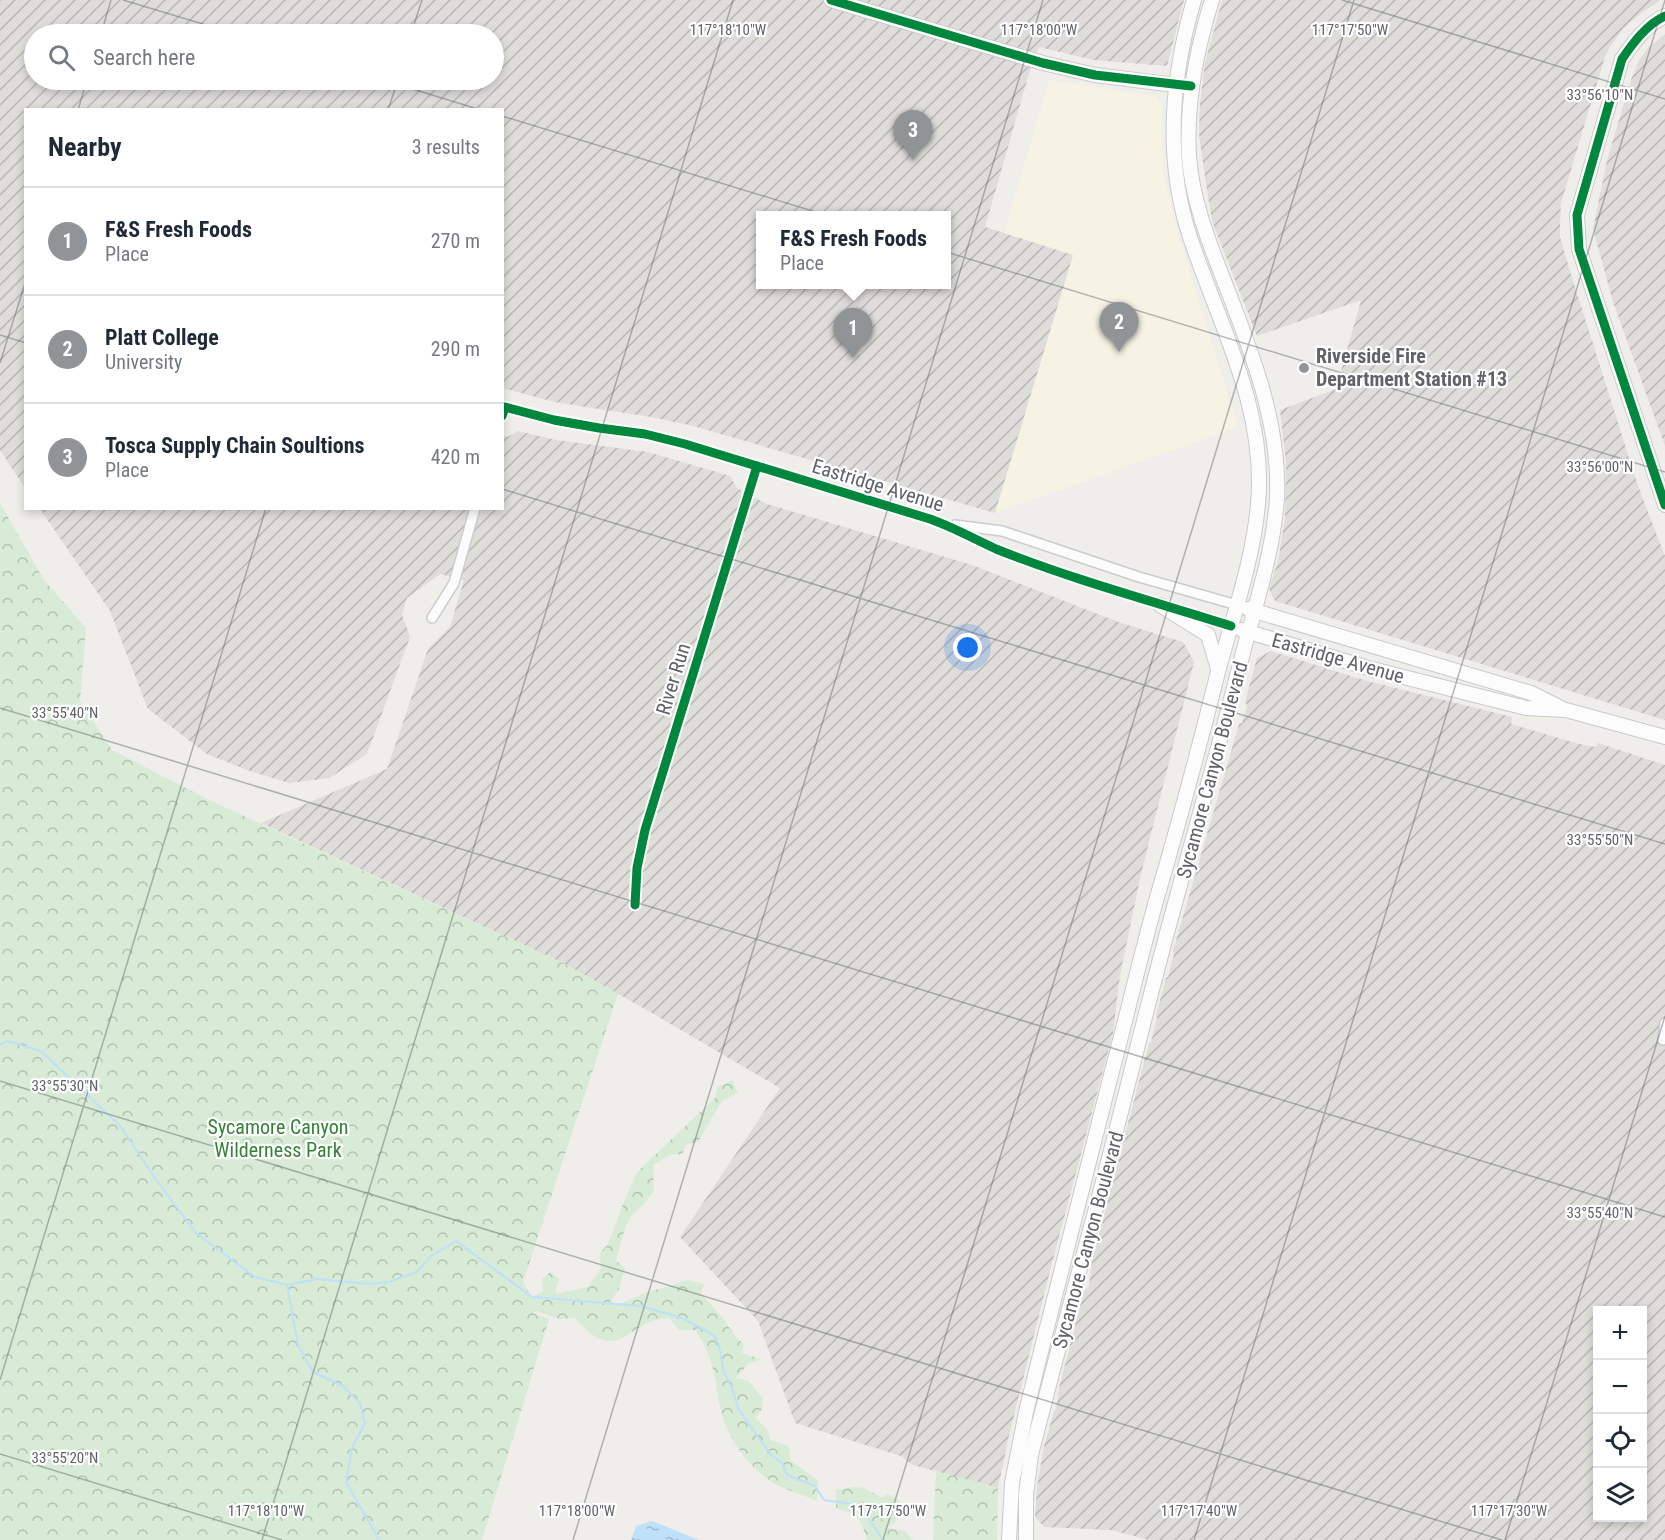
<!DOCTYPE html>
<html lang="en">
<head>
<meta charset="utf-8">
<style>
  :root { --surface:#fff; --page:#f2f2f3; --text:#1f2937; --muted:#747a83; --line:#e0e1e3; --accent:#919496 }
  body { margin:0; font-family:"Roboto Condensed",sans-serif; background:var(--page); color:var(--text) }
  .controls { position:absolute; right:18px; bottom:18px; display:grid; overflow:hidden; border-radius:0px; box-shadow:0 3px 9px #0003 }
  .controls button { width:54px; height:54px; display:grid; place-items:center; padding:0; border:0; border-bottom:2px solid var(--line); background:var(--surface); color:var(--text); font:30px sans-serif }
  .you { position:absolute; left:968px; top:648px; width:21px; height:21px; margin:-15px; border:4px solid #fff; border-radius:50%; background:#1a73e8; box-shadow:0 0 0 9px #1a73e833 }
  .badge { display:grid; place-items:center; width:39px; height:39px; border-radius:50%; background:var(--accent); color:#fff; font-size:20px; font-weight:700 }
  .pin { position:absolute; translate:-50% -50px; filter:drop-shadow(0 2px 3px #0008) }
  .pin::after { content:''; position:absolute; top:32px; width:21px; height:18px; background:inherit; clip-path:polygon(0 0,100% 0,50% 100%) }
  .popup { position:absolute; left:756px; top:211px; width:195px; height:78px; box-sizing:border-box; display:grid; place-content:center; border-radius:0px; background:var(--surface); filter:drop-shadow(0 2px 4px #0005); font-size:20px; white-space:nowrap; color:var(--muted) }
  .popup b { font-size:22px; color:var(--text) }
  .popup::after { content:''; position:absolute; left:50%; top:100%; margin-left:-12px; border:12px solid transparent; border-top-color:var(--surface) }
  .list { margin:0; padding:0; list-style:none }
  h2 { display:flex; justify-content:space-between; align-items:center; height:78px; margin:0; padding:0 24px; font-size:26px }
  h2 small { font-size:20px; font-weight:400; color:var(--muted) }
  .list li { display:grid; grid-template-columns:39px 1fr auto; gap:18px; align-items:center; box-sizing:border-box; height:108px; padding:0 24px; border-top:2px solid var(--line) }
  .list b { display:block; font-size:22px; white-space:nowrap }
  .list p { margin:0; font-size:20px; white-space:nowrap; color:var(--muted) }
  .list em { font-size:20px; font-style:normal; color:var(--muted) }
  .icon { flex:none; width:33px; height:33px; fill:none; stroke:currentColor; stroke-width:2; stroke-linecap:round; stroke-linejoin:round }
  .map { position:relative; flex:none; width:1665px; height:1540px; overflow:hidden }
  .search { position:absolute; background:var(--surface); box-shadow:0 3px 9px #0003; left:24px; top:24px; width:480px; height:66px; display:flex; align-items:center; gap:15px; box-sizing:border-box; padding:0 21px; border-radius:33px; color:var(--muted); font-size:22px }
  .panel { position:absolute; background:var(--surface); box-shadow:0 3px 9px #0003; left:24px; top:108px; width:480px; height:402px; border-radius:0px }
  .map>svg:first-child { display:block }
  .commercial { fill:#f7f3e4 }
  .industrial { fill:url(#industrial-furrows); fill-rule:evenodd }
  .forest { fill:url(#forest-crowns) }
  .water { fill:url(#water-ripples) }
  .lines { fill:none; stroke-linecap:round; stroke-linejoin:round }
  .stream { stroke:#bfe0f9; stroke-width:2 }
  .street-casing { stroke:#cbcccc; stroke-width:12 }
  .secondary-casing { stroke:#cacacb; stroke-width:16 }
  .street { stroke:#fdfcfc; stroke-width:9 }
  .secondary { stroke:#fdfcfc; stroke-width:14 }
  .cycleway-casing { stroke:#fff; stroke-width:13 }
  .cycleway { stroke:#00873e; stroke-width:9 }
  .ticks { fill:none; stroke:#5f6368; stroke-width:1.5; stroke-opacity:0.45 }
  .poi-dot { fill:#919496; stroke:#fff; stroke-width:2 }
  .labels { text-anchor:middle; stroke-width:4.5; stroke-linejoin:round; paint-order:stroke }
  .poi-label { font-size:20px; font-weight:bold; fill:#5f6368; stroke:#fff; text-anchor:start }
  .street-label { font-size:20px; fill:#5f6368; stroke:#fff }
  .park-label { font-size:20px; fill:#348238; stroke:#fff }
  .ticks-label { font-size:15px; text-anchor:middle; fill:#5f6368; stroke:#fff; stroke-width:4.5; stroke-linejoin:round; paint-order:stroke }
</style>
</head>
<body>
<div class="map">
<svg width="1665" height="1540" viewBox="0 0 1665 1540">
  <defs>
    <pattern id="industrial-furrows" width="10" height="10" patternUnits="userSpaceOnUse" patternTransform="scale(1.5)"><rect width="10" height="10" fill="#dfddda"/><path d="M-1 1l2-2M0 10L10 0M9 11l2-2" fill="none" stroke="#b8b7b5"/></pattern>
    <pattern id="forest-crowns" width="20" height="18" patternUnits="userSpaceOnUse" patternTransform="scale(1.5)"><rect width="20" height="18" fill="#d8ebd6"/><path d="M2 6a3 3 0 1 1 6 0M12 15a3 3 0 1 1 6 0" fill="none" stroke="#b2c2b1"/></pattern>
    <pattern id="water-ripples" width="26" height="14" patternUnits="userSpaceOnUse" patternTransform="scale(1.5)"><rect width="26" height="14" fill="#bfe0f9"/><path d="M2 4q2-2 4 0t4 0M15 11q2-2 4 0t4 0" fill="none" stroke="#9eb9cd"/></pattern>
  </defs>
  <rect width="100%" height="100%" fill="#efeeea"/>
  <polygon class="commercial" points="1049,80 1156,96 1162,106 1163,171 1178,234 1238,427 995,513 1073,256 1004,234"/>
  <g class="industrial">
    <path d="M0,0H1184L1167,66L1094,60L1039,47L1028,77L985,227L1073,255L995,513L693,426L651,417L554,402L503,388L502,110H26L25,488L0,450ZM34,34H494V80H34ZM760,216H946V284H760Z"/>
    <polygon points="1222,0 1661,0 1641,13 1624,28 1609,48 1604,60 1561,203 1560,226 1560,237 1570,271 1638,486 1665,556 1665,720 1275,601 1269,589 1278,561 1285,519 1286,462 1280,410 1336,389 1361,300 1257,336 1213,224 1208,197 1199,135 1200,103 1205,63"/>
    <polygon points="1665,34 1665,446 1613,302 1593,229 1607,160 1631,80 1639,60 1648,48"/>
    <polygon points="518,431 556,440 648,452 730,476 737,488 767,504 972,565 1121,623 1183,642 1194,662 1141,874 1120,975 1113,1033 1051,1267 1009,1436 998,1488 913,1465 901,1456 795,1423 758,1321 680,1237 780,1088 645,1009 565,964 261,823 387,769 428,649 450,627 464,580 440,574 407,598 402,614 410,637 367,754 329,778 289,783 247,770 207,754 148,709 110,611 40,509 502,508 503,436 507,437"/>
    <path d="M1271,651L1367,681L1512,717L1511,724L1579,744L1596,747L1598,743L1665,765V1540H1149L1111,1530L1044,1527L1035,1517L1037,1486L1044,1446L1054,1411L1056,1409L1059,1388L1084,1291L1089,1286L1092,1261L1149,1043L1151,1042L1157,1018L1156,1015L1166,978L1168,977L1174,954L1173,951L1239,724L1242,723L1247,706L1245,701L1257,658ZM1598,1310H1642V1518H1598Z"/>
  </g>
  <g class="forest">
    <path d="M0,503L44,580L86,628L80,701L112,750L207,799L565,964L618,994L523,1282L532,1297L543,1292L542,1279L550,1272L559,1279L555,1293L565,1292L588,1287L601,1268L600,1253L608,1244L627,1194L638,1171L715,1098L718,1087L732,1080L738,1093L722,1101L698,1142L687,1144L682,1154L670,1155L653,1165L654,1191L642,1206L632,1215L625,1228L616,1261L625,1268L619,1289L610,1302L618,1305L642,1294L688,1280L704,1284L701,1293L724,1320L736,1337L744,1344L742,1353L761,1359L748,1364L736,1378L749,1381L763,1399L762,1409L755,1418L766,1428L771,1440L789,1446L790,1460L818,1481L817,1501C804,1495 788,1491 775,1484C749,1468 726,1437 720,1407C715,1379 713,1354 695,1330H679L669,1318C627,1318 619,1370 575,1318L559,1319L536,1311L533,1313L549,1319L482,1540H0Z"/>
    <polygon points="936,1471 998,1488 997,1540 933,1540"/>
    <path d="M854,1487L864,1488L882,1498L887,1494L898,1499L905,1508L896,1522L886,1528L905,1531L913,1540H867C860,1517 859,1515 836,1508V1490Z"/>
  </g>
  <polygon class="water" points="652,1521 699,1540 631,1540 636,1526"/>
  <g class="lines">
    <g class="stream">
      <polyline points="0,1045 7,1041 41,1051 121,1127 157,1181 196,1233 255,1277 287,1285 298,1345 313,1372 343,1386 360,1403 365,1423 352,1448 346,1482 379,1540"/>
      <polyline points="287,1285 317,1279 369,1284 389,1282 417,1272 431,1256 456,1241 532,1297 640,1306 679,1317 714,1335 719,1346 724,1372 732,1388 738,1408 770,1454 782,1463 787,1475 815,1486 824,1500 853,1504 861,1507 883,1540"/>
    </g>
    <defs>
      <g id="street">
        <path d="M502,416L505,407L554,420L599,428L645,434L685,444L930,519C953,527 974,539 996,549C1074,580 1152,601 1231,626"/>
        <polyline points="955,525 1002,531 1139,577 1237,605"/>
        <polyline points="432,618 454,583 475,508"/>
        <polyline points="635,905 637,868 645,830 757,466"/>
        <polyline points="1663,1040 1665,1023"/>
      </g>
      <g id="secondary">
        <polyline points="831,0 1043,63 1095,75 1183,86"/>
        <path d="M1665,16C1647,24 1633,43 1622,59L1577,215L1579,249L1665,505"/>
        <polyline points="1160,605 1208,635 1218,669"/>
        <polyline points="1248,609 1531,693 1561,708"/>
        <polyline points="1242,630 1368,668 1439,686 1526,708 1566,710 1665,737"/>
        <path d="M1009,1540L1012,1483L1026,1412C1054,1298 1083,1184 1112,1071C1128,1012 1141,953 1158,894C1180,819 1200,744 1219,668C1234,614 1253,560 1258,504C1267,409 1219,325 1190,237C1164,158 1171,78 1194,0"/>
        <path d="M1026,1540V1494L1031,1455C1055,1360 1081,1265 1106,1170C1129,1082 1150,994 1174,907C1198,820 1223,732 1245,645C1258,597 1274,547 1277,497C1280,424 1252,353 1226,286C1210,245 1192,201 1189,156C1186,102 1196,51 1212,0"/>
      </g>
    </defs>
    <use href="#street" class="street-casing"/>
    <use href="#secondary" class="secondary-casing"/>
    <use href="#street" class="street"/>
    <use href="#secondary" class="secondary"/>
    <defs>
      <g id="cycleway">
        <polyline points="831,0 1043,63 1095,75 1191,86"/>
        <path d="M1665,16C1647,24 1633,43 1622,59L1577,215L1579,249L1665,505"/>
        <path d="M502,416L505,407L554,420L599,428L645,434L685,444L930,519C953,527 974,539 996,549C1074,580 1152,601 1231,626"/>
        <polyline points="635,905 637,868 645,830 757,466"/>
      </g>
    </defs>
    <use href="#cycleway" class="cycleway-casing"/>
    <use href="#cycleway" class="cycleway"/>
  </g>
  <path class="ticks" d="M123,0L236,34M1342,0L1665,99M101,34L111,0M411,34L422,0M383,80L481,110M78,110L87,80M388,110L398,80M502,116L1665,472M0,335L26,343M0,363L26,280M502,489L1665,844M0,708L1665,1217M0,1081L1502,1540M0,1380L266,508M0,1454L282,1540M262,1540L733,0M573,1540L1043,0M883,1540L1354,0M1194,1540L1665,0M1505,1540L1665,1016"/>
  <circle class="poi-dot" cx="1304" cy="368" r="6"/>
  <g class="labels">
    <g class="poi-label">
      <text x="1316" y="363">Riverside Fire<tspan x="1316" dy="23">Department Station #13</tspan></text>
    </g>
    <g class="street-label">
      <text transform="translate(878 485) rotate(17)" y="7">Eastridge Avenue</text>
      <text transform="translate(1338 658) rotate(16)" y="7">Eastridge Avenue</text>
      <text transform="translate(673 679) rotate(-73)" y="7">River Run</text>
      <text transform="translate(1212 770) rotate(-75)" y="7">Sycamore Canyon Boulevard</text>
      <text transform="translate(1088 1240) rotate(-75)" y="7">Sycamore Canyon Boulevard</text>
    </g>
    <g class="park-label">
      <text x="278" y="1134">Sycamore Canyon<tspan x="278" dy="23">Wilderness Park</tspan></text>
    </g>
  </g>
  <g class="ticks-label">
    <text x="728" y="35">117°18'10"W</text>
    <text x="1039" y="35">117°18'00"W</text>
    <text x="1350" y="35">117°17'50"W</text>
    <text x="1600" y="100">33°56'10"N</text>
    <text x="1600" y="472">33°56'00"N</text>
    <text x="65" y="718">33°55'40"N</text>
    <text x="1600" y="845">33°55'50"N</text>
    <text x="65" y="1091">33°55'30"N</text>
    <text x="1600" y="1218">33°55'40"N</text>
    <text x="65" y="1463">33°55'20"N</text>
    <text x="266" y="1516">117°18'10"W</text>
    <text x="577" y="1516">117°18'00"W</text>
    <text x="888" y="1516">117°17'50"W</text>
    <text x="1199" y="1516">117°17'40"W</text>
    <text x="1509" y="1516">117°17'30"W</text>
  </g>
</svg>
<div class="controls">
<button>+</button>
<button>−</button>
<button><svg class="icon" aria-label="locate" viewBox="0 0 24 24"><circle cx="12" cy="12" r="6"/><path d="M12 2v4M12 18v4M2 12h4M18 12h4"/></svg></button>
<button><svg class="icon" aria-label="layers" viewBox="0 0 24 24"><path d="M12 4l9 5-9 5-9-5zM3 14l9 5 9-5"/></svg></button>
</div>
<div class="you"></div>
<div class="pin badge" style="left:853px;top:358px">1</div>
<div class="popup"><b>F&amp;S Fresh Foods</b>Place</div>
<div class="pin badge" style="left:1119px;top:352px">2</div>
<div class="pin badge" style="left:913px;top:160px">3</div>
<div class="search"><svg class="icon" aria-label="search" viewBox="0 0 24 24"><circle cx="10" cy="10" r="6"/><path d="M15 15l6 6"/></svg>Search here</div>
<section class="panel">
<h2>Nearby<small>3 results</small></h2>
<ul class="list">
<li><span class="badge">1</span><div><b>F&amp;S Fresh Foods</b><p>Place</p></div><em>270 m</em></li>
<li><span class="badge">2</span><div><b>Platt College</b><p>University</p></div><em>290 m</em></li>
<li><span class="badge">3</span><div><b>Tosca Supply Chain Soultions</b><p>Place</p></div><em>420 m</em></li>
</ul>
</section>
</div>
</body>
</html>
